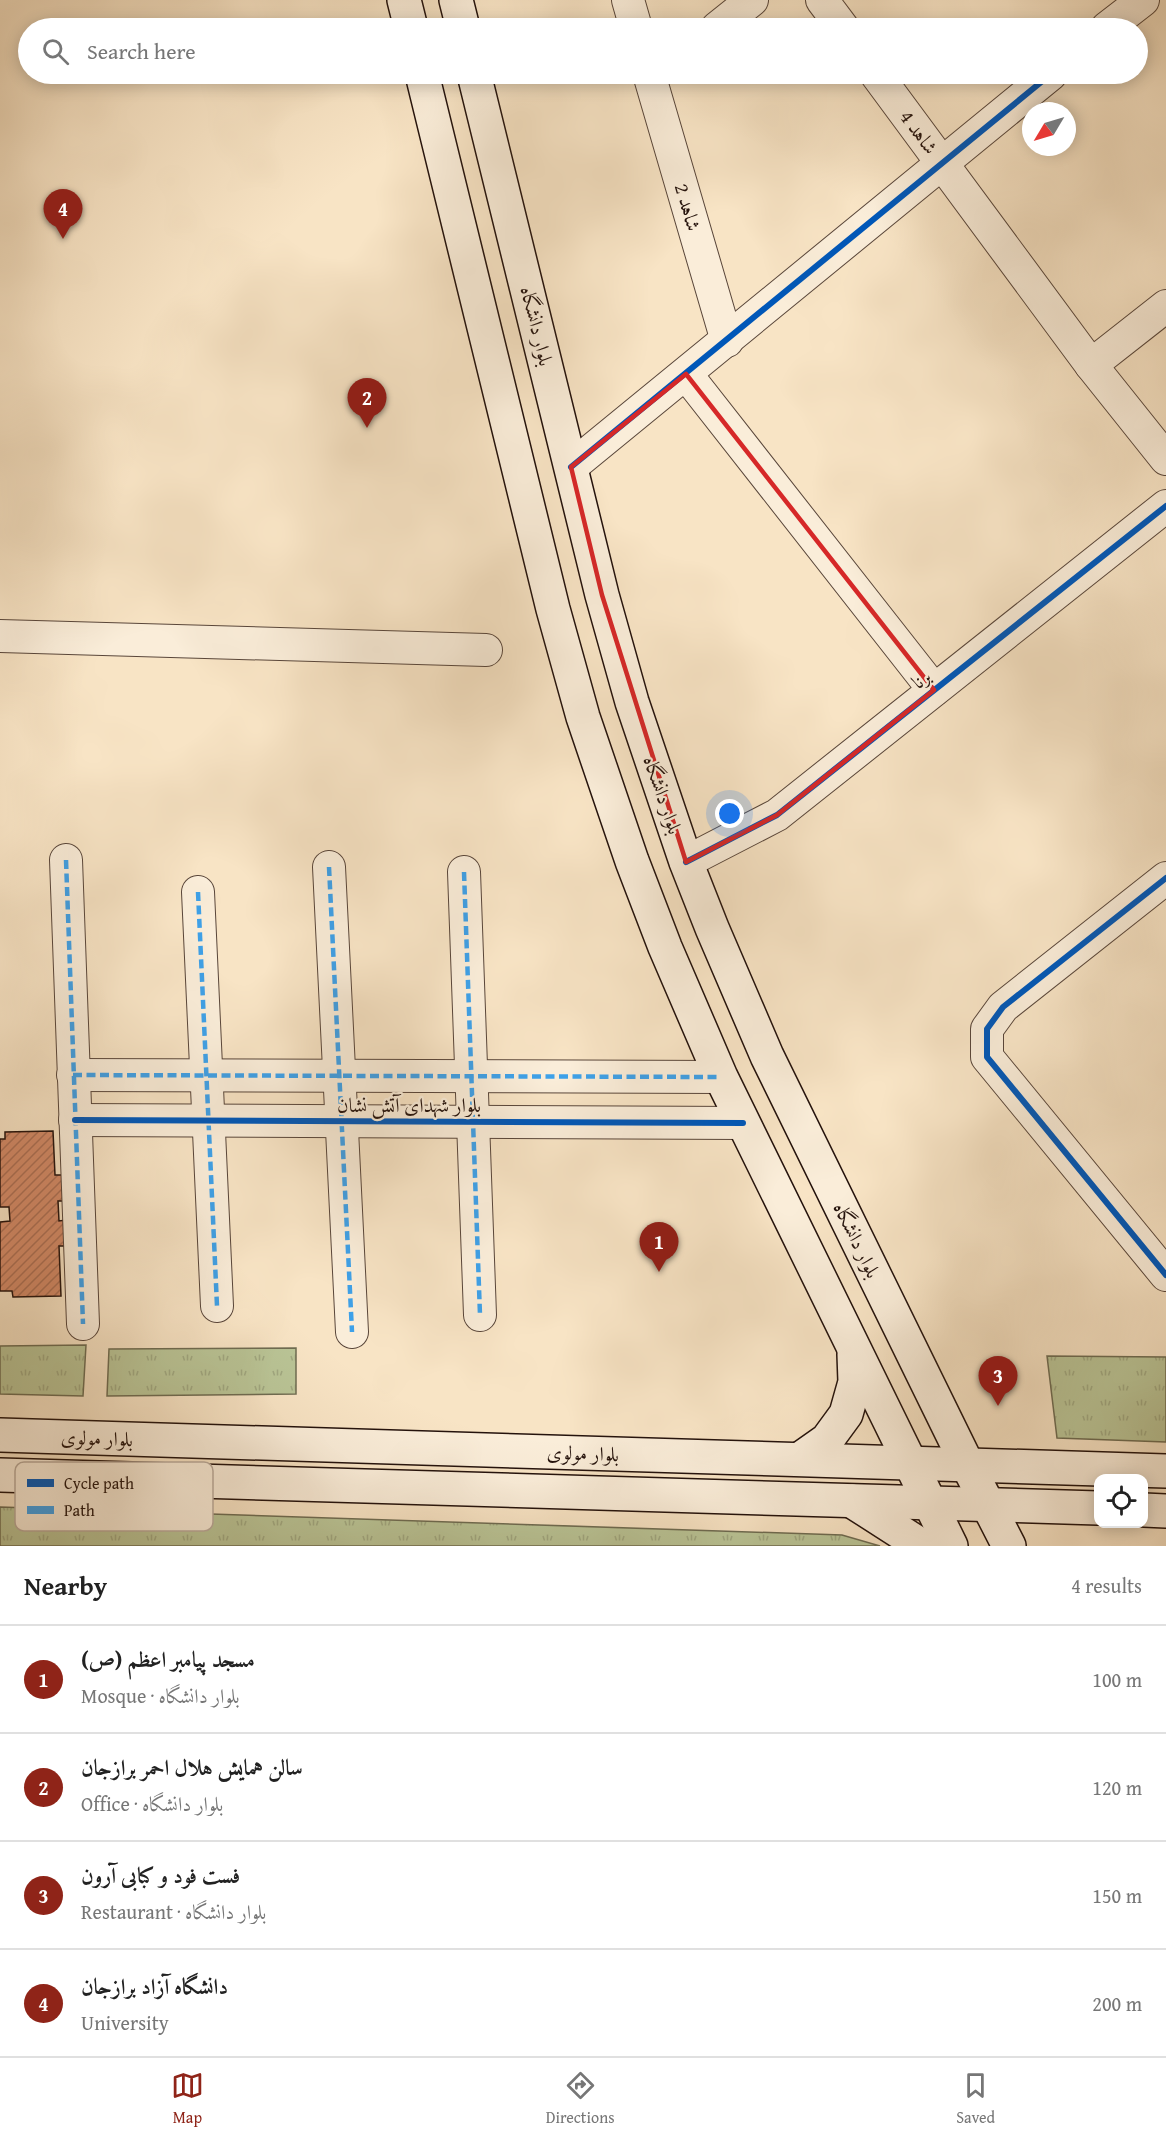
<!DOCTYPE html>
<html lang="en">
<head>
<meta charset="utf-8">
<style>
  :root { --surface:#fff; --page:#f6f6f6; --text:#222; --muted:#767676; --line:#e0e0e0; --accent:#8f2418 }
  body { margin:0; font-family:"Gentium Book Plus",Amiri,serif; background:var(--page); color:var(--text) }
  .controls { position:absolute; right:18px; bottom:18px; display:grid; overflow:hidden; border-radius:12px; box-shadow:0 3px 15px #0003 }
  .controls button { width:54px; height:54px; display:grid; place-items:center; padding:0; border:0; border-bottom:2px solid var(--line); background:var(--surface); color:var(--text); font:30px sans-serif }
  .compass { position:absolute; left:1022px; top:102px; width:54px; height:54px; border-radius:50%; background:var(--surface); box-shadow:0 3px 15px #0003; rotate:232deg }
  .you { position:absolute; left:730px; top:814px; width:21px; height:21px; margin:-15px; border:4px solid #fff; border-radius:50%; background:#1a73e8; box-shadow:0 0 0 9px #1a73e833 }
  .badge { display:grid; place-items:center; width:39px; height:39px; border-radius:50%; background:var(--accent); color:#fff; font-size:20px; font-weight:700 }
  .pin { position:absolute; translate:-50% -50px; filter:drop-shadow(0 2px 3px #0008) }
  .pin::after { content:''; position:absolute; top:32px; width:21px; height:18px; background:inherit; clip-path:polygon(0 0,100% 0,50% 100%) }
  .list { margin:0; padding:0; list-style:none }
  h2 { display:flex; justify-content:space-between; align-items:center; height:78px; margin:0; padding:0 24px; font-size:26px }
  h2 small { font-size:20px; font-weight:400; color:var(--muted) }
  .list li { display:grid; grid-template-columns:39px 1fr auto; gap:18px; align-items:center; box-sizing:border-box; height:108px; padding:0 24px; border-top:2px solid var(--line) }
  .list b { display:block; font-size:22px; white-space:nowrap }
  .list p { margin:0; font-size:20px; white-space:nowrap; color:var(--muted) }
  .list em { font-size:20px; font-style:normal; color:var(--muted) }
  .icon { flex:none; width:33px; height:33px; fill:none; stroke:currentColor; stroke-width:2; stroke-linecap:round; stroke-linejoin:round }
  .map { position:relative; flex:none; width:1166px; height:1546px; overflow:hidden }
  .search { position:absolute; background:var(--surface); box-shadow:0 3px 15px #0003; left:18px; right:18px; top:18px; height:66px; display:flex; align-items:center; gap:15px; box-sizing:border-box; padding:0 21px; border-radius:33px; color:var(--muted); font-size:22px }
  .sheet { height:510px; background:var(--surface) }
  nav { display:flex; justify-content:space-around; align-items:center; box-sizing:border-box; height:84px; border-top:2px solid var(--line); background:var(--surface); font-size:16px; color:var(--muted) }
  nav a { display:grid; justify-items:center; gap:3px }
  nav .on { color:var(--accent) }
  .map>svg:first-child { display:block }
  .grass { fill:url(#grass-tufts); stroke:#6f6c52; stroke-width:1.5 }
  .building { fill:url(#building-hatch); stroke:#24120c; stroke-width:1.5 }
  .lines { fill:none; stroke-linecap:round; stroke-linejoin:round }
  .street-casing { stroke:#59463a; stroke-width:34 }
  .secondary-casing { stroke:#24120c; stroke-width:36 }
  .street { stroke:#faedd9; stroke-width:32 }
  .secondary { stroke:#faedd9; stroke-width:33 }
  .quiet { stroke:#3ea1e9; stroke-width:4.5; stroke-dasharray:9 4.5; stroke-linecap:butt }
  .cycleway-casing { stroke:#faedd9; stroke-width:10 }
  .cycleway { stroke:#0057b8; stroke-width:6 }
  .marked { fill:none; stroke:#d62828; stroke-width:4.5; stroke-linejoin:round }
  .labels { text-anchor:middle; stroke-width:4.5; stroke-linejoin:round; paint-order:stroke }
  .street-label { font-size:20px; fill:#24120c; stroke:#faedd9 }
  .key { fill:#faedd9; stroke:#baab9c; stroke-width:1.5 }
  .key-label { font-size:16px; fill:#24120c }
</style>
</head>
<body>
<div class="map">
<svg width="1166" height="1546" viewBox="0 0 1166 1546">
  <defs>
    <pattern id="grass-tufts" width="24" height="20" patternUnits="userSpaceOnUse" patternTransform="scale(1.5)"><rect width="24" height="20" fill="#bac597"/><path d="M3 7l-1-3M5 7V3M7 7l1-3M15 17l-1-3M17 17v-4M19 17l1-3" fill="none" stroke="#a0a881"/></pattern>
    <pattern id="building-hatch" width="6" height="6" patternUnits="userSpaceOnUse" patternTransform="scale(1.5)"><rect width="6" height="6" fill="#d48b69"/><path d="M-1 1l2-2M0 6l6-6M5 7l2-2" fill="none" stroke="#ac7055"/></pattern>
  </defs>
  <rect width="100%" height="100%" fill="#f8e4c5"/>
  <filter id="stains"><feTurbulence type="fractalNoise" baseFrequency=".00333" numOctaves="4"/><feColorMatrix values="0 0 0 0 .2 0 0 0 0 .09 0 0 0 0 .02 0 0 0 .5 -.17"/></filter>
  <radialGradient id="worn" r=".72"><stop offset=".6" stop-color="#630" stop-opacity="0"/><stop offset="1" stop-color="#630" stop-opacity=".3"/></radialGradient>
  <g class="grass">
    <polygon points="86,1345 83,1396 0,1394 0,1346"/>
    <polygon points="296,1348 296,1394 107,1396 109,1349"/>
    <polygon points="1047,1356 1166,1357 1166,1442 1057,1438"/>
    <polygon points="0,1507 842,1535 880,1546 0,1546"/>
  </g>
  <polygon class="building" points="53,1131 55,1175 63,1175 64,1201 58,1201 59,1221 66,1220 67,1246 59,1246 61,1296 13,1297 12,1291 0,1291 0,1222 10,1221 9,1207 0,1207 0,1139 5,1139 5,1132"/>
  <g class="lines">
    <defs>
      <g id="street">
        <polyline points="628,0 636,28"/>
        <polyline points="822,0 843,28"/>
        <polyline points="717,28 752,0"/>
        <polyline points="1107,28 1143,0"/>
        <polyline points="649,74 727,341"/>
        <polyline points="876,74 1091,365 1166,459"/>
        <polyline points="1091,365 1166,306"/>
        <polyline points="686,374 934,690"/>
        <polyline points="571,467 1051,74"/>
        <polyline points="0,636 486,650"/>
        <polyline points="66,860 83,1324"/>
        <polyline points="686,862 777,815 1166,506"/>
        <polyline points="329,867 352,1332"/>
        <polyline points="464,872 480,1315"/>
        <polyline points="1166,878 1003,1007 987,1029 987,1057 1166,1275"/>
        <polyline points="198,892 217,1306"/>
        <polyline points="73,1075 721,1077"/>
        <polyline points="75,1120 743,1123"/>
      </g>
      <g id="secondary">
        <polyline points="404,0 411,28"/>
        <polyline points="456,0 463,28"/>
        <polyline points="422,74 553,609 583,717 632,861 665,947 721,1077 951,1546"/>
        <polyline points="474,74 602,595 632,702 686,862 712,928 767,1056 967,1464 1009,1546"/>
        <polyline points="0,1435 1166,1471"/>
        <polyline points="800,1459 827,1440 846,1414 855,1382 854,1354"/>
        <polyline points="0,1475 1098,1508"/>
        <polyline points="852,1501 922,1546"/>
        <polyline points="1144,1510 1166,1511"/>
      </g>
    </defs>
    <use href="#street" class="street-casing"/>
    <use href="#secondary" class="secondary-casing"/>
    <use href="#street" class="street"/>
    <use href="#secondary" class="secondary"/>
    <g class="quiet">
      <polyline points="66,860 83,1324"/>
      <polyline points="329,867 352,1332"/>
      <polyline points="464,872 480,1315"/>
      <polyline points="198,892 217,1306"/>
      <polyline points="73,1075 721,1077"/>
    </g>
    <defs>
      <g id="cycleway">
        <polyline points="571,467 1051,74"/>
        <polyline points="686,862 777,815 1166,506"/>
        <polyline points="1166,878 1003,1007 987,1029 987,1057 1166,1275"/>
        <polyline points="75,1120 743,1123"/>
      </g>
    </defs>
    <use href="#cycleway" class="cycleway-casing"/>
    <use href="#cycleway" class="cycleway"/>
  </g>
  <path class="marked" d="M686,374L934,690L777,815L686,862L602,595L571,467Z"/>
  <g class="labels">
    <g class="street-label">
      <text transform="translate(919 132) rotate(54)" y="7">شاهد 4</text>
      <text transform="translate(688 207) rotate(74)" y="7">شاهد 2</text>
      <text transform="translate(537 326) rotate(76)" y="7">بلوار دانشگاه</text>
      <text transform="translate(921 679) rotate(-38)" y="7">برنا</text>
      <text transform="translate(663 795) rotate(71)" y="7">بلوار دانشگاه</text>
      <text x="409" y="1112">بلوار شهدای آتش نشان</text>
      <text transform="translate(857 1240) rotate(64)" y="7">بلوار دانشگاه</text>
      <text transform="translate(97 1438) rotate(2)" y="7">بلوار مولوی</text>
      <text transform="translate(583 1453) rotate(2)" y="7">بلوار مولوی</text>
    </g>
  </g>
  <rect x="15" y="1462" width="198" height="69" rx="9" class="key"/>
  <rect x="27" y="1479" width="27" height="8" fill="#0057b8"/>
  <rect x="27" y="1506" width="27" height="8" fill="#3ea1e9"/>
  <g class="key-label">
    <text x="64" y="1489">Cycle path</text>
    <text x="64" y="1516">Path</text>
  </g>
  <rect width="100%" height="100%" filter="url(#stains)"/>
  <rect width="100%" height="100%" fill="url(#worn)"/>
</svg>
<div class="controls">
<button><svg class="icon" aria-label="locate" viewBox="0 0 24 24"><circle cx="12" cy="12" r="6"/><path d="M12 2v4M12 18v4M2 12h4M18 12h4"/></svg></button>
</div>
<svg class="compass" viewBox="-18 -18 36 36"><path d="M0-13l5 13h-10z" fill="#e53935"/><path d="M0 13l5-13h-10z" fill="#767676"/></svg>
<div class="you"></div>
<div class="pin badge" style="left:659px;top:1272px">1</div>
<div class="pin badge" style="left:367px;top:428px">2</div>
<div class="pin badge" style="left:998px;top:1406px">3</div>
<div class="pin badge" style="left:63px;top:239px">4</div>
<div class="search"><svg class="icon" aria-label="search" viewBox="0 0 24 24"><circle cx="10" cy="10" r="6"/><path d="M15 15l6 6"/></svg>Search here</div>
</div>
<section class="sheet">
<h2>Nearby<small>4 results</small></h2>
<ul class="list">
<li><span class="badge">1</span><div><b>مسجد پیامبر اعظم (ص)</b><p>Mosque · بلوار دانشگاه</p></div><em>100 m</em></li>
<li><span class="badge">2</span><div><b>سالن همایش هلال احمر برازجان</b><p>Office · بلوار دانشگاه</p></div><em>120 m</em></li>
<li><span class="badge">3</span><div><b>فست فود و کبابی آرون</b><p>Restaurant · بلوار دانشگاه</p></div><em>150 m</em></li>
<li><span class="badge">4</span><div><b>دانشگاه آزاد برازجان</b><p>University</p></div><em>200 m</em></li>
</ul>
</section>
<nav>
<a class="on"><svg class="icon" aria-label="map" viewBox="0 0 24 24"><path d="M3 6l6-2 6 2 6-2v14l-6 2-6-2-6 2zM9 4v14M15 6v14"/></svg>Map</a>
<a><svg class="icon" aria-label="directions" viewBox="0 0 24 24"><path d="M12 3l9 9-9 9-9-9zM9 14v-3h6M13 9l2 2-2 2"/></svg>Directions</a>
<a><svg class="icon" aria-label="saved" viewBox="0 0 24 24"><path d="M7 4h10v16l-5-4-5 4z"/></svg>Saved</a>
</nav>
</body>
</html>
